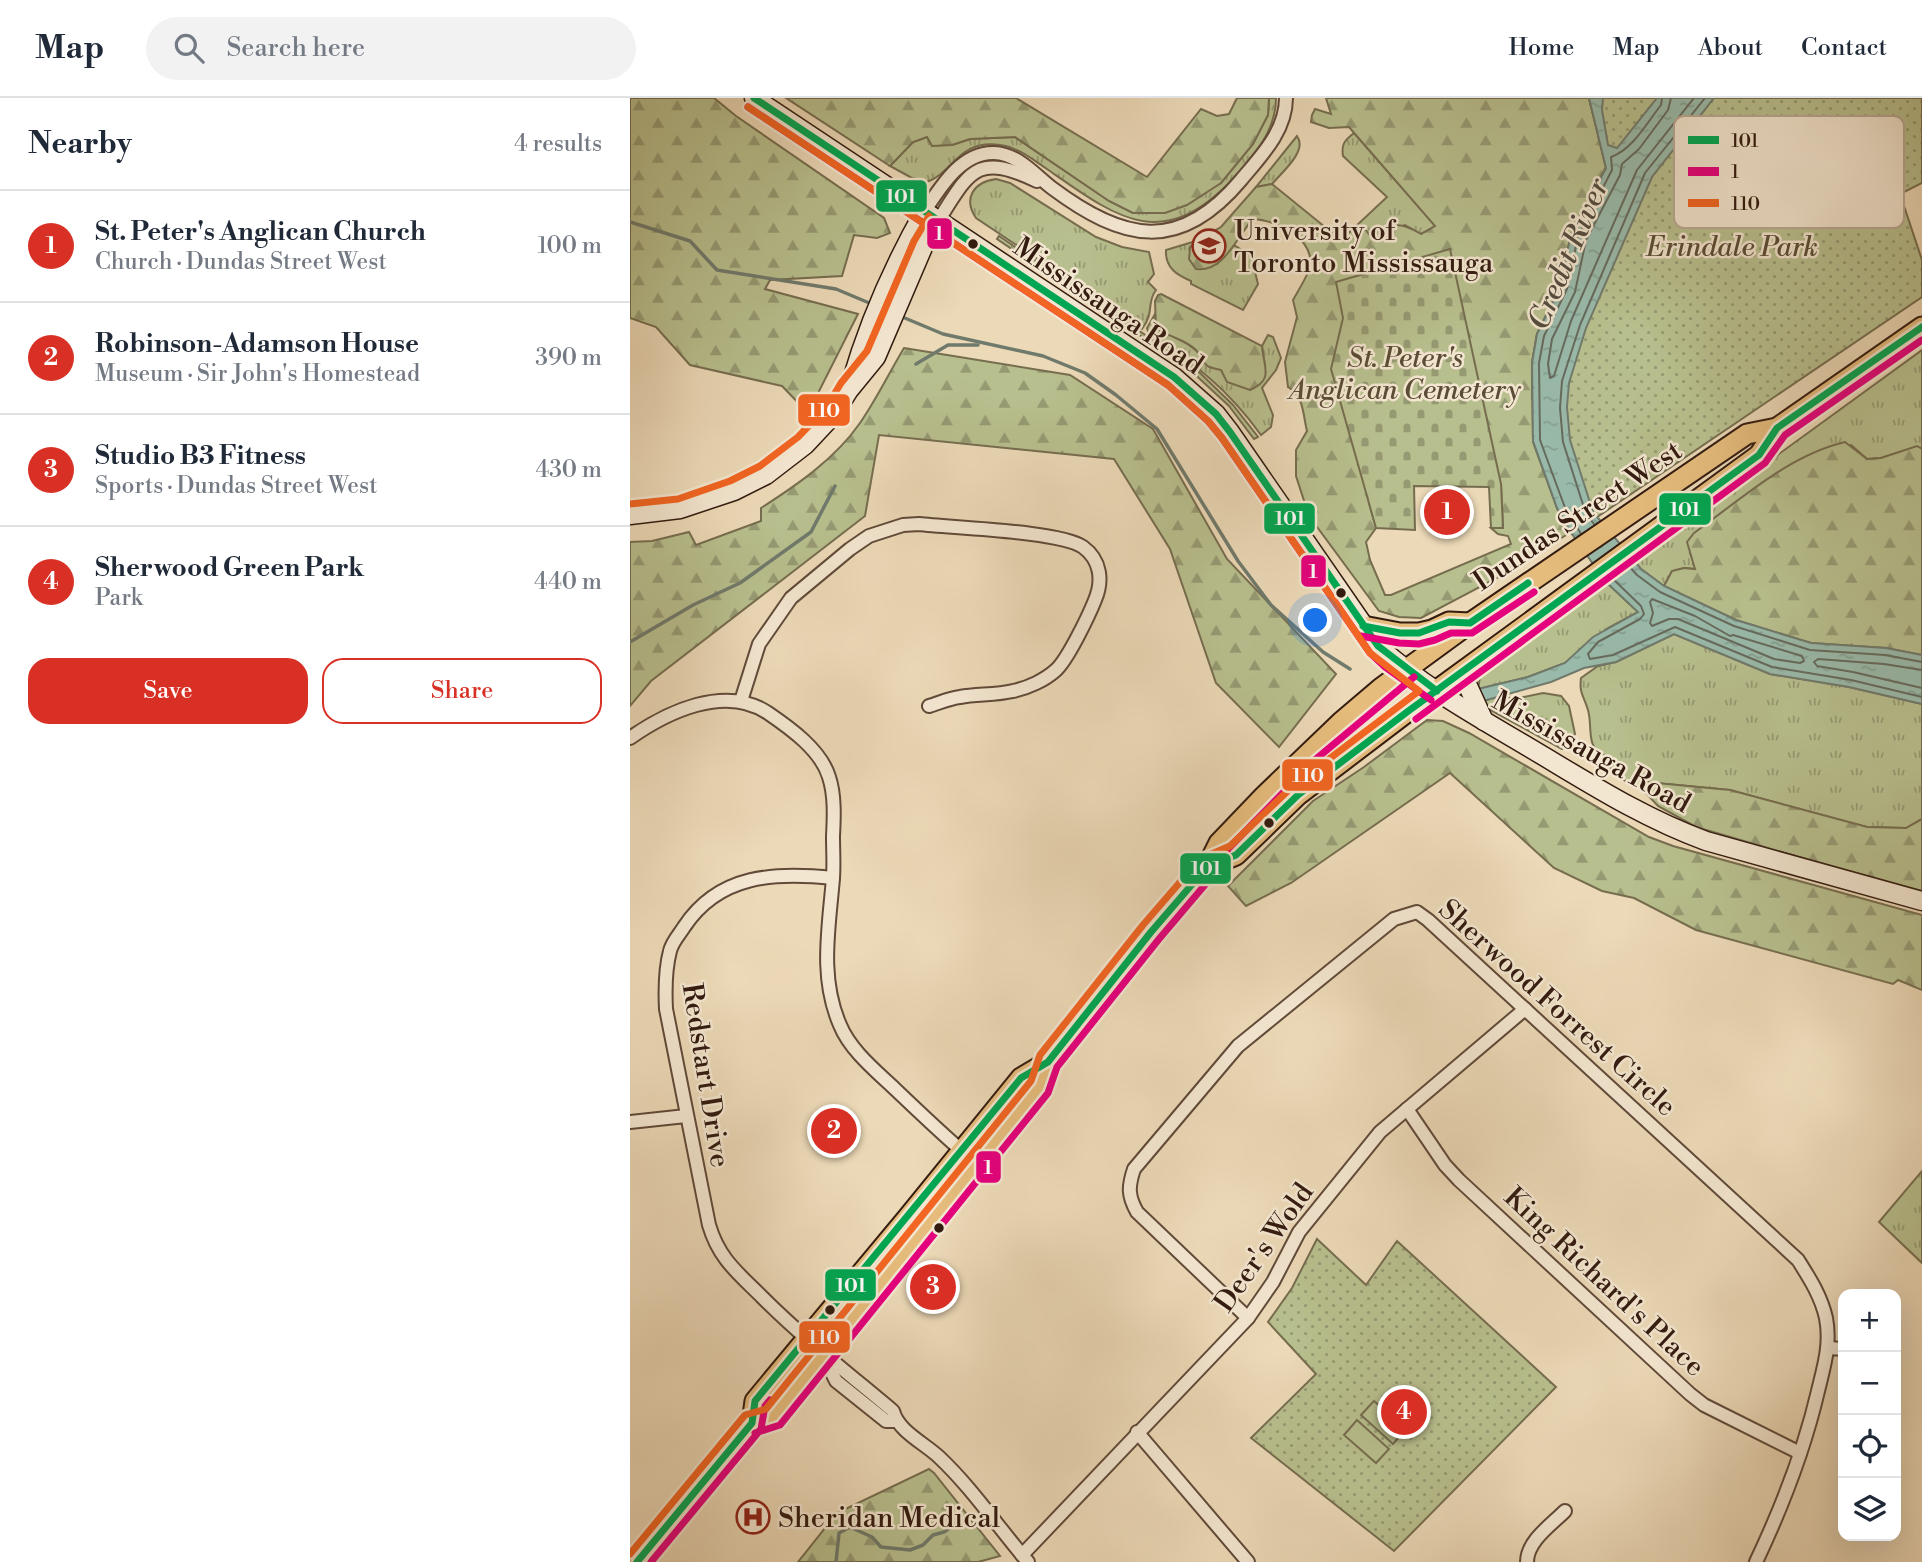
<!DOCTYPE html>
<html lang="en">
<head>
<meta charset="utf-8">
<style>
  :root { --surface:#fff; --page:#f2f2f3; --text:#1f2937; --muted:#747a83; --line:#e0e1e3; --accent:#d93025 }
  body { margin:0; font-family:"Libre Bodoni",serif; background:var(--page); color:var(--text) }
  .controls { position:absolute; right:21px; bottom:21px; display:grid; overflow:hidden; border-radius:14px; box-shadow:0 7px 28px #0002 }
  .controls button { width:63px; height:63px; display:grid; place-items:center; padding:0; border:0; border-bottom:2px solid var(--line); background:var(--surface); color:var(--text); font:35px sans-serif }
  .you { position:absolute; left:686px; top:523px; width:24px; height:24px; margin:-18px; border:5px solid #fff; border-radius:50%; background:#1a73e8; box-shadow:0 0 0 10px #1a73e833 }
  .badge { display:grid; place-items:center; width:46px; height:46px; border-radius:50%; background:var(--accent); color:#fff; font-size:23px; font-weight:700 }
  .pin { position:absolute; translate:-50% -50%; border:4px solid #fff; box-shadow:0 2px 7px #0006 }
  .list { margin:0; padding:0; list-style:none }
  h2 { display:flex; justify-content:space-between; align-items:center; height:91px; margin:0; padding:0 28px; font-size:30px }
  h2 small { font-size:23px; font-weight:400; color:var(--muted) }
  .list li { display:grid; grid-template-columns:46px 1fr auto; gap:21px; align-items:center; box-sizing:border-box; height:112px; padding:0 28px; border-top:2px solid var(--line) }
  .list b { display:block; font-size:26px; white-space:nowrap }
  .list p { margin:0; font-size:23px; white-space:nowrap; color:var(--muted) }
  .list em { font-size:23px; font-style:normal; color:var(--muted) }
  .actions { display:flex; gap:14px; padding:21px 28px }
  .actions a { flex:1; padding:16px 0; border:2px solid var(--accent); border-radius:21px; text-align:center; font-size:24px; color:var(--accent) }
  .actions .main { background:var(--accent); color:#fff }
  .icon { flex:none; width:38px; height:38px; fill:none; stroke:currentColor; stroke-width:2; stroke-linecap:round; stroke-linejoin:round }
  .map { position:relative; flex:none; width:1292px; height:1464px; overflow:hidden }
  header { display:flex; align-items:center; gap:42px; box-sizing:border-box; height:98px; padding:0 35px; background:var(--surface); border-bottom:2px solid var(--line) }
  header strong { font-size:33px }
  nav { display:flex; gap:38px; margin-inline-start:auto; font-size:24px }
  .search { width:490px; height:63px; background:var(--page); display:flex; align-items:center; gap:18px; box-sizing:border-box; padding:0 24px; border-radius:38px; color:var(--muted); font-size:26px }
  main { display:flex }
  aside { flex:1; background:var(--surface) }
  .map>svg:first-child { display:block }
  .grass { fill:url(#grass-tufts); stroke:#766d4f; stroke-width:2 }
  .forest { fill:url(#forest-firs); stroke:#766d4f; stroke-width:2; fill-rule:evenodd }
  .cemetery { fill:url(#cemetery-stones); stroke:#766d4f; stroke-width:2 }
  .park { fill:url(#park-dots); stroke:#766d4f; stroke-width:2 }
  .garden { fill:#b8bf8e; stroke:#766d4f; stroke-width:2 }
  .water { fill:url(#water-ripples); stroke:#707a6c; stroke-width:2 }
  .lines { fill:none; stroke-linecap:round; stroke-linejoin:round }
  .shore { stroke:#666a5d; stroke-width:2 }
  .stream { stroke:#707a6c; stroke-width:3.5 }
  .street-casing { stroke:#614a3a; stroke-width:16 }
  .secondary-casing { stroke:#331b10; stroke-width:21 }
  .primary-casing { stroke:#331b10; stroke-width:23 }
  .street { stroke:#f3e6d0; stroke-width:12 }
  .secondary { stroke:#f3e6d0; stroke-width:18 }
  .primary { stroke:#e6bc7c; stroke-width:19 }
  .bus-1-casing { stroke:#f3e6d0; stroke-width:12 }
  .bus-2-casing { stroke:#f3e6d0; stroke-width:12 }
  .bus-3-casing { stroke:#f3e6d0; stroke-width:12 }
  .bus-1 { stroke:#00a651; stroke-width:7 }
  .bus-2 { stroke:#e5007d; stroke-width:7 }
  .bus-3 { stroke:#f26522; stroke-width:7 }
  .bus-dot { fill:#331b10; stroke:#f3e6d0; stroke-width:2.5 }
  .labels { text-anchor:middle; stroke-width:5; stroke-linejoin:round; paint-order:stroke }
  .poi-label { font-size:28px; fill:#331b10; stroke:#f3e6d0; text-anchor:start }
  .park-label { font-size:28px; font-style:italic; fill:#5b4c36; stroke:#f3e6d0 }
  .street-label { font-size:28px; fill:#331b10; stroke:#f3e6d0 }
  .water-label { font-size:30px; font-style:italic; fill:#524b3e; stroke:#f3e6d0 }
  .key { fill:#f3e6d0; stroke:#b9a996; stroke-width:2 }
  .key-label { font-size:19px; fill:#331b10 }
  .line-badge { stroke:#f3e6d0; stroke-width:2.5 }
  .badge-label { font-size:19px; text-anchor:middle; font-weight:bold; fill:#fff }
</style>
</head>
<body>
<header>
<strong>Map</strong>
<div class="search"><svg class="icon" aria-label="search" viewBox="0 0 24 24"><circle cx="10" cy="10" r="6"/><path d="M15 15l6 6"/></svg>Search here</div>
<nav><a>Home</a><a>Map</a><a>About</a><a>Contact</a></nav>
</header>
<main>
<aside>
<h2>Nearby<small>4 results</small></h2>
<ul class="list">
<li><span class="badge">1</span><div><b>St. Peter's Anglican Church</b><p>Church · Dundas Street West</p></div><em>100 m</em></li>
<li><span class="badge">2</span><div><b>Robinson-Adamson House</b><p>Museum · Sir John's Homestead</p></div><em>390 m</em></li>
<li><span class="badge">3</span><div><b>Studio B3 Fitness</b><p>Sports · Dundas Street West</p></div><em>430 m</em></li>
<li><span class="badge">4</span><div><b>Sherwood Green Park</b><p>Park</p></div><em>440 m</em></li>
</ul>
<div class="actions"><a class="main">Save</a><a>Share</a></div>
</aside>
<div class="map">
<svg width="1292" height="1464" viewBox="0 0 1292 1464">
  <defs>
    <pattern id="grass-tufts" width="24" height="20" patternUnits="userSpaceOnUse" patternTransform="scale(1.75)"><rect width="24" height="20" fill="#b8bf8e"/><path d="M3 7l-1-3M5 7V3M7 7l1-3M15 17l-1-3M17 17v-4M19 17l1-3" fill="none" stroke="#969a73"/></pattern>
    <pattern id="forest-firs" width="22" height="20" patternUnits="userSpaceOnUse" patternTransform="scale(1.75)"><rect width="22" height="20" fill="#b8bf8e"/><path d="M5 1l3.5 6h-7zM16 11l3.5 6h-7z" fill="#969a73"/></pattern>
    <pattern id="cemetery-stones" width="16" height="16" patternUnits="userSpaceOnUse" patternTransform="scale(1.75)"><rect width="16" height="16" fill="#b8bf8e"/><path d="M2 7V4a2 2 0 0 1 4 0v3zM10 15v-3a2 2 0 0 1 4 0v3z" fill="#969a73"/></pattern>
    <pattern id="park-dots" width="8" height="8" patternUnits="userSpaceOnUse" patternTransform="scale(1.75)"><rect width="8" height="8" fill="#b8bf8e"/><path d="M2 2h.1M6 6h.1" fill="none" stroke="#969a73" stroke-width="1.8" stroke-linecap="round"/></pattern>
    <pattern id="water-ripples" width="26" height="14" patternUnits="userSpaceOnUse" patternTransform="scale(1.75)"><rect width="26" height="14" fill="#99baaa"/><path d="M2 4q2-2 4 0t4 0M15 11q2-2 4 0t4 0" fill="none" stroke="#849f91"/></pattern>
  </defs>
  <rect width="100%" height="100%" fill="#ecd9b7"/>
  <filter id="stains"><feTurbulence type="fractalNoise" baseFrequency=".00286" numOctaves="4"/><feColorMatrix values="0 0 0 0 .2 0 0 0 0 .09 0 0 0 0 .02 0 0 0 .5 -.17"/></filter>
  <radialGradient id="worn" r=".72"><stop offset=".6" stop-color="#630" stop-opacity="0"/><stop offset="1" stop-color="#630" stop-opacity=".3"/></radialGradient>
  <g class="grass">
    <path d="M639,0H646C646,33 624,58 602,82C531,156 486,119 417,71C403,62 388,49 370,47C326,41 323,78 293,85V82L282,80L260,68L283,44L297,39L322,47L340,41L385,39L479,103L503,115H535L591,85L623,46L638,17Z"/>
    <path d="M724,35L806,128L791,136L775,127L740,139L735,132L725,129L757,99L713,58C711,46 715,42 724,35Z"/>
    <path d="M667,38C678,53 652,74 642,86L626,89Z"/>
    <path d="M366,81L380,85L466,139L492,149L519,154L524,176L518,184L526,192C516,205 525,214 512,231L346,120C333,101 343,84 366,81Z"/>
    <polygon points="369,138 567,272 603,307 628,339 624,341 599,308 558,270 367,141"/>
    <path d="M566,143L560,150L587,166L604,147L629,163L625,174L628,186L613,212L561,186V183C547,177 535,170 536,152Z"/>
    <path d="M525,216L526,230L556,245L567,253L635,268L632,248L638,237L643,239L651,260L646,272L632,290L643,317L641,329L631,337C597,290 566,267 519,236L517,230Z"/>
    <polygon points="1292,252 1292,351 1286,349 1251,360 1237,361 1221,347 1060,455 1066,471 1054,470 1042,473 1034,488 1011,471 1003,462"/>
    <polygon points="975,483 1008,514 978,530 935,565 898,579 848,591 850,579 855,572"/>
    <path d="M1044,536L1140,576L1219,589L1292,606V721L1276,730L1237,729L1100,692L1016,684L1013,692L984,677L974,657C955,649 963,629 958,612C954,598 949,596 951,580L968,568L986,564Z"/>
    <polygon points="913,595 931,598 939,608 945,636 932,651 862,613 853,603 871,598 885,601"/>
    <polygon points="1292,1073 1292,1165 1249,1124"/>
  </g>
  <g class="forest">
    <polygon points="0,0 84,0 106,18 254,120 260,135 247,140 224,137 212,178 140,182 135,191 228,216 178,315 152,288 60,267 26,229 0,220"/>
    <polygon points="156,0 386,0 517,79 571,11 587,18 599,16 607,0 639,0 638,17 623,46 591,85 557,107 535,115 503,115 479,103 385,39 340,41 322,47 302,48 297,39 283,44 260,68"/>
    <path d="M696,0H959L976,69L941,136L930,189L907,236L902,265V299L927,410L941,434L867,480L791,520L769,519L749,513L679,418L666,378V352L677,333C673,318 674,297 658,289L655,264L667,219L663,202C668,193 675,182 679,172C688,142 647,122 623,121C607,138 594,175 566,171L559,161L560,150L566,143L591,129L626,89L642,86L711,142L725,129L735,131L741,139C763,126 768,122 791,136L805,128L719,29L699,30L681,24L682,17L685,11L701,16ZM814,350L871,386L873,430H861L868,436L878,438L881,446L761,497H755L740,462L736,444L746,430L739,405Z"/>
    <path d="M531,196L632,248C633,269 645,281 620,292L597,284L591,272C570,268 577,265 566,252C556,241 538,239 526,230L525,203L528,197Z"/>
    <path d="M274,250L440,277L523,331L597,461L706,576L649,649L586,585L540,451L484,361L249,337L235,418L21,583L0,608V444L22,443L59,434L66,447L131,423V410C167,387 205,361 230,325C246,302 259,275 274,250Z"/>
    <path d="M1215,344L1237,361L1251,360L1287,348L1292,351V557L1256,550L1181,545L1106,522L1034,488L1042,473L1054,470L1065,471L1057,444L1064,435C1110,402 1159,357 1215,344Z"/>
    <polygon points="797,622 813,623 839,635 1019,739 1043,748 1292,817 1292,892 1268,882 1263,886 1066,832 1004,800 972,793 924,770 820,675 661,785 616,808 598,788 683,703 734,669"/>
    <polygon points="1016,684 1100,692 1237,729 1276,730 1292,721 1292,795 1066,729 1028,708 1013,692"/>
    <polygon points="299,1371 304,1375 370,1458 348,1464 168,1464 207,1415"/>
  </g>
  <polygon class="cemetery" points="820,151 871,386 873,430 861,430 859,389 784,388 785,432 746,430 701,271 713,220 706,184"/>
  <g class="park">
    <polygon points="959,0 1292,0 1292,85 1270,96 1292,162 1292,199 942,436 927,410 903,344 902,265 907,236 930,189 941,136 976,70"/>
    <polygon points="687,1141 736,1187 767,1143 926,1289 764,1453 621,1340 686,1276 638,1224 662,1190"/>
  </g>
  <g class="garden">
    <polygon points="744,1303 776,1331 763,1346 731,1317"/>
    <polygon points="727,1322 759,1351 746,1365 714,1337"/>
  </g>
  <polygon class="water" points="959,0 973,0 972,12 978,47 987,50 1027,0 1084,0 1022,79 956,230 939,285 937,309 940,342 963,414 1011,471 1034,488 1106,522 1181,545 1256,550 1292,557 1292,606 1219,589 1140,576 1044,536 986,564 954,570 921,584 853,603 848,591 898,579 935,565 963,539 1008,514 975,483 942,436 927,410 903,343 902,265 907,236 930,189 941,136 976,70"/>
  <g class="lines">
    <g class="shore">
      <polyline points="1041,0 1038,12 1009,51 992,66 990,77 956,142 945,194 922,241 918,266 920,280 924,278 941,223 1007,72 1064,0"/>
      <polyline points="964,426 956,416 933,344 930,310 932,283 950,227 1015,75 1075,0"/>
      <path d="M951,436L934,407L910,342L909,265L914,238L937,191L948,138L982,72L981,59C1003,51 1016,26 1031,7L1032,0"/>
      <polyline points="998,467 1007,477 1030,494 1104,528 1180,552 1255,557 1292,564"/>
      <polyline points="981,479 1011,508 1014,516 1010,521 968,544 958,556 960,561 983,557 1045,529 1142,569 1221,582 1292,599"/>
      <polygon points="1022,501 1065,518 1100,538 1103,537 1172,558 1174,563 1170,565 1144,561 1048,521 1039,521 1022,528 1020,525 1023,515 1020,504"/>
      <polyline points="1292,572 1254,566 1188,561 1184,564 1187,568 1223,574 1292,590"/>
    </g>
    <g class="stream">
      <polyline points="0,124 60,143 87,172 206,191 244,207"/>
      <polyline points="270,218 313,236 413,258 455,275 486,297 527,331 608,463 641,507 693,554 720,571"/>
      <polyline points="286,266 318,247 348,247"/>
      <polyline points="0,544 63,507 110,485 181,434 205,388"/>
      <polyline points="206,1464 209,1435 220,1429 242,1439 251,1449 280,1452 293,1447 303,1437 314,1434 331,1422"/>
    </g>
    <defs>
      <g id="street">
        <path d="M294,114C310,90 331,54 364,55C388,56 404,76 422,90C493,143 549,156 611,82C631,58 656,33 656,0"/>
        <path d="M308,123C340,73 346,54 407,83"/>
        <path d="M111,603L129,546L161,500L220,451L239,438L273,427L289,426C323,430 430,433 453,449C471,462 473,483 465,502C459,517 438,561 426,572C415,582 398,590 383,593C366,597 347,596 330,599C320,600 309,605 299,608"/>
        <path d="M0,640C37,614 95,586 138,615C160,630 191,652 199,679C205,697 204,719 203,738C203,752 204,766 203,780C199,830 189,879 210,927C220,952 246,973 265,991C287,1012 309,1033 332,1053"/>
        <path d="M203,780C145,774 89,776 54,829C49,837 42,844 40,853C35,872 35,891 36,911L79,1127C89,1161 108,1175 132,1199C174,1241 219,1276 263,1313C268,1333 294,1345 309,1359C342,1390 368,1429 398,1464"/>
        <polyline points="777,1011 815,1067 829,1082 1060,1296 1074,1307 1170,1355"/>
        <polyline points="0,1024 56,1018"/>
        <path d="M618,1220L507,1114C498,1098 498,1089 504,1071L608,948L764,821L787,814L798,822L1168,1162C1180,1181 1191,1198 1196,1220C1201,1246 1194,1268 1188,1293C1174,1353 1152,1409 1126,1464"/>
        <polyline points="1199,1250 1213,1251"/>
        <polyline points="194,1259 206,1283 256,1323 265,1323"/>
        <polyline points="507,1334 618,1464"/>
        <polyline points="392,1457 618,1220 643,1184 669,1134 750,1034 895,911"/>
        <path d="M897,1464C897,1443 921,1427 935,1413"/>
      </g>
      <g id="secondary">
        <path d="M124,0L544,279L586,316L600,334L748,548C793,589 848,619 900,650C959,685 1011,719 1076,743L1292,803"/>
        <path d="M221,285C238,226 264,167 294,114"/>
        <polyline points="0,417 50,411 104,393 136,377 175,347 204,316 219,292 246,259 294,147 308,123"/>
        <polyline points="832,575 854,623"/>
      </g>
      <g id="primary">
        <polyline points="733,528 770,535 789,535 802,532 819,524 840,525"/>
        <polyline points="577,769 606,757 668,697 777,614 1129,357 1147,330 1292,229"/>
        <polyline points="122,1325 142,1320 410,988 418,964 521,834 577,769 589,745 634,698 711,624 751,590 840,525 1117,336 1147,330"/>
        <polyline points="7,1464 122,1325 125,1303 278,1119 391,980 418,964"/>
      </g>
    </defs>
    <use href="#street" class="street-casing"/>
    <use href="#secondary" class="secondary-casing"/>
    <use href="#primary" class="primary-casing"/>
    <use href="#street" class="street"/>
    <use href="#secondary" class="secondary"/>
    <use href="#primary" class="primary"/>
    <defs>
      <g id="bus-1">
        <polyline points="124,0 544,279 586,316 600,334 748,548 807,593"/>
        <polyline points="733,528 770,535 789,535 819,524 840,525 898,485"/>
        <polyline points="7,1464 122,1325 125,1303 391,980 418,964 521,834 577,769 606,757 668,697 777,614 1129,357 1147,330 1292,229"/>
      </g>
      <g id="bus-2">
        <polyline points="118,9 538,287 578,323 592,340 740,555 755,569 801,602"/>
        <polyline points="731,538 769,545 789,546 805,542 821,535 842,535 904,494"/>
        <polyline points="786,621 1135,365 1155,337 1292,242"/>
        <polyline points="125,1335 150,1327 418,995 427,969 529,841 585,775 598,751 686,661 784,579"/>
        <polyline points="21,1464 131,1331 135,1308 140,1302"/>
      </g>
      <g id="bus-3">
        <polyline points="0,406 48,401 100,383 130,368 168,339 196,310 211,285 237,253 284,143 299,118"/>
        <polyline points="0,1456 115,1317 136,1311 401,983 410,957 513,827 570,761 600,748 662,689 789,593 740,555 592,340 578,323 538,287 118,9"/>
      </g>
    </defs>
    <use href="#bus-1" class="bus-1-casing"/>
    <use href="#bus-2" class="bus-2-casing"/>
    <use href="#bus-3" class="bus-3-casing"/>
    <use href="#bus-1" class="bus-1"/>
    <use href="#bus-2" class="bus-2"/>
    <use href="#bus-3" class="bus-3"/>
  </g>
  <defs>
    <symbol id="university-ring" viewBox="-11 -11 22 22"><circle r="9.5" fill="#f3e6d0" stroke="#8f2418" stroke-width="1.5"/><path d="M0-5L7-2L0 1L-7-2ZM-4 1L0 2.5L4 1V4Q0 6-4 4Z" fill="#8f2418"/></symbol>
    <symbol id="hospital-ring" viewBox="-11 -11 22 22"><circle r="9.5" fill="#f3e6d0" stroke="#8f2418" stroke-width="1.5"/><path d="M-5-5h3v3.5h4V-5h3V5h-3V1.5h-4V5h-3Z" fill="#8f2418"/></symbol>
  </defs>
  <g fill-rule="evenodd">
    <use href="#university-ring" x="560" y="129" width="38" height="38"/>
    <use href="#hospital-ring" x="104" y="1400" width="38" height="38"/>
  </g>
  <g class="bus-dot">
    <circle cx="343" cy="146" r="6"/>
    <circle cx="711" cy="495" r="6"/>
    <circle cx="639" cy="725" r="6"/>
    <circle cx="309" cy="1130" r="6"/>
    <circle cx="200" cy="1212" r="6"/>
  </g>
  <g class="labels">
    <g class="poi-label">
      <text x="604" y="142">University of<tspan x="604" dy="32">Toronto Mississauga</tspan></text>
      <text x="148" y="1429">Sheridan Medical</text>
    </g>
    <g class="park-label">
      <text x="1102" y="158">Erindale Park</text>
      <text x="775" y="269">St. Peter's<tspan x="775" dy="32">Anglican Cemetery</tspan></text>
    </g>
    <g class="street-label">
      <text transform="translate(479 207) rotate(34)" y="10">Mississauga Road</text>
      <text transform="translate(947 417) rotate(-34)" y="10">Dundas Street West</text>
      <text transform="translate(962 653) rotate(29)" y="10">Mississauga Road</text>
      <text transform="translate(928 909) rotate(42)" y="10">Sherwood Forrest Circle</text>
      <text transform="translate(77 977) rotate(81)" y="10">Redstart Drive</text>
      <text transform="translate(633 1149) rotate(-55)" y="10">Deer's Wold</text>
      <text transform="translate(975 1183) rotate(43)" y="10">King Richard's Place</text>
    </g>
    <g class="water-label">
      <text transform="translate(938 156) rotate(-67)" y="10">Credit River</text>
    </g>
  </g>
  <rect x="1044" y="18" width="230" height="112" rx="10" class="key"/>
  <rect x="1058" y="38" width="31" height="8" fill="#00a651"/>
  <rect x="1058" y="69" width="31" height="9" fill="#e5007d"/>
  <rect x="1058" y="101" width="31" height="8" fill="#f26522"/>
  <g class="key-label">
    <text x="1101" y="49">101</text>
    <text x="1101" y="80">1</text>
    <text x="1101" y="112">110</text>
  </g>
  <g class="line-badge">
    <rect x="245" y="81" width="53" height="34" rx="7" fill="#00a651"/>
    <rect x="296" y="119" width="27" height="33" rx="7" fill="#e5007d"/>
    <rect x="167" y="295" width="54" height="34" rx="7" fill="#f26522"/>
    <rect x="1028" y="394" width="54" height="34" rx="7" fill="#00a651"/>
    <rect x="633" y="404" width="53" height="33" rx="7" fill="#00a651"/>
    <rect x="670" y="456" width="27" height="34" rx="7" fill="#e5007d"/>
    <rect x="651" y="660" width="53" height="34" rx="7" fill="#f26522"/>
    <rect x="549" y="754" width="53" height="33" rx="7" fill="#00a651"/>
    <rect x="345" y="1052" width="27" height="34" rx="7" fill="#e5007d"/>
    <rect x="194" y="1170" width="53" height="34" rx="7" fill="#00a651"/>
    <rect x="168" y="1222" width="53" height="34" rx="7" fill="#f26522"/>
  </g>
  <g class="badge-label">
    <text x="271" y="105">101</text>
    <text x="309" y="142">1</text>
    <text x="194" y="319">110</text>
    <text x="1055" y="418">101</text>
    <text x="660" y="427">101</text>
    <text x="683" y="480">1</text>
    <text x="678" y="684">110</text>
    <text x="576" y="777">101</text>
    <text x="358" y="1076">1</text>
    <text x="221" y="1194">101</text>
    <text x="194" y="1246">110</text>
  </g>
  <rect width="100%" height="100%" filter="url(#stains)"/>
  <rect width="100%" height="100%" fill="url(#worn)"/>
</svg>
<div class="controls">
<button>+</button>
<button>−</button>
<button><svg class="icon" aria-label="locate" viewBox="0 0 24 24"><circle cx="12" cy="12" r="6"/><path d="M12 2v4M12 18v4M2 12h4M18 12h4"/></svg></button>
<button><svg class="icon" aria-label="layers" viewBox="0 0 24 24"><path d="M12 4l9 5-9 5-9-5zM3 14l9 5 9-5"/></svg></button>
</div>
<div class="you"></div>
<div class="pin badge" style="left:817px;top:414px">1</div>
<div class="pin badge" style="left:204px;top:1033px">2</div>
<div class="pin badge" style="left:303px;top:1189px">3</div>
<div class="pin badge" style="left:774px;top:1314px">4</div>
</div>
</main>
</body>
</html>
